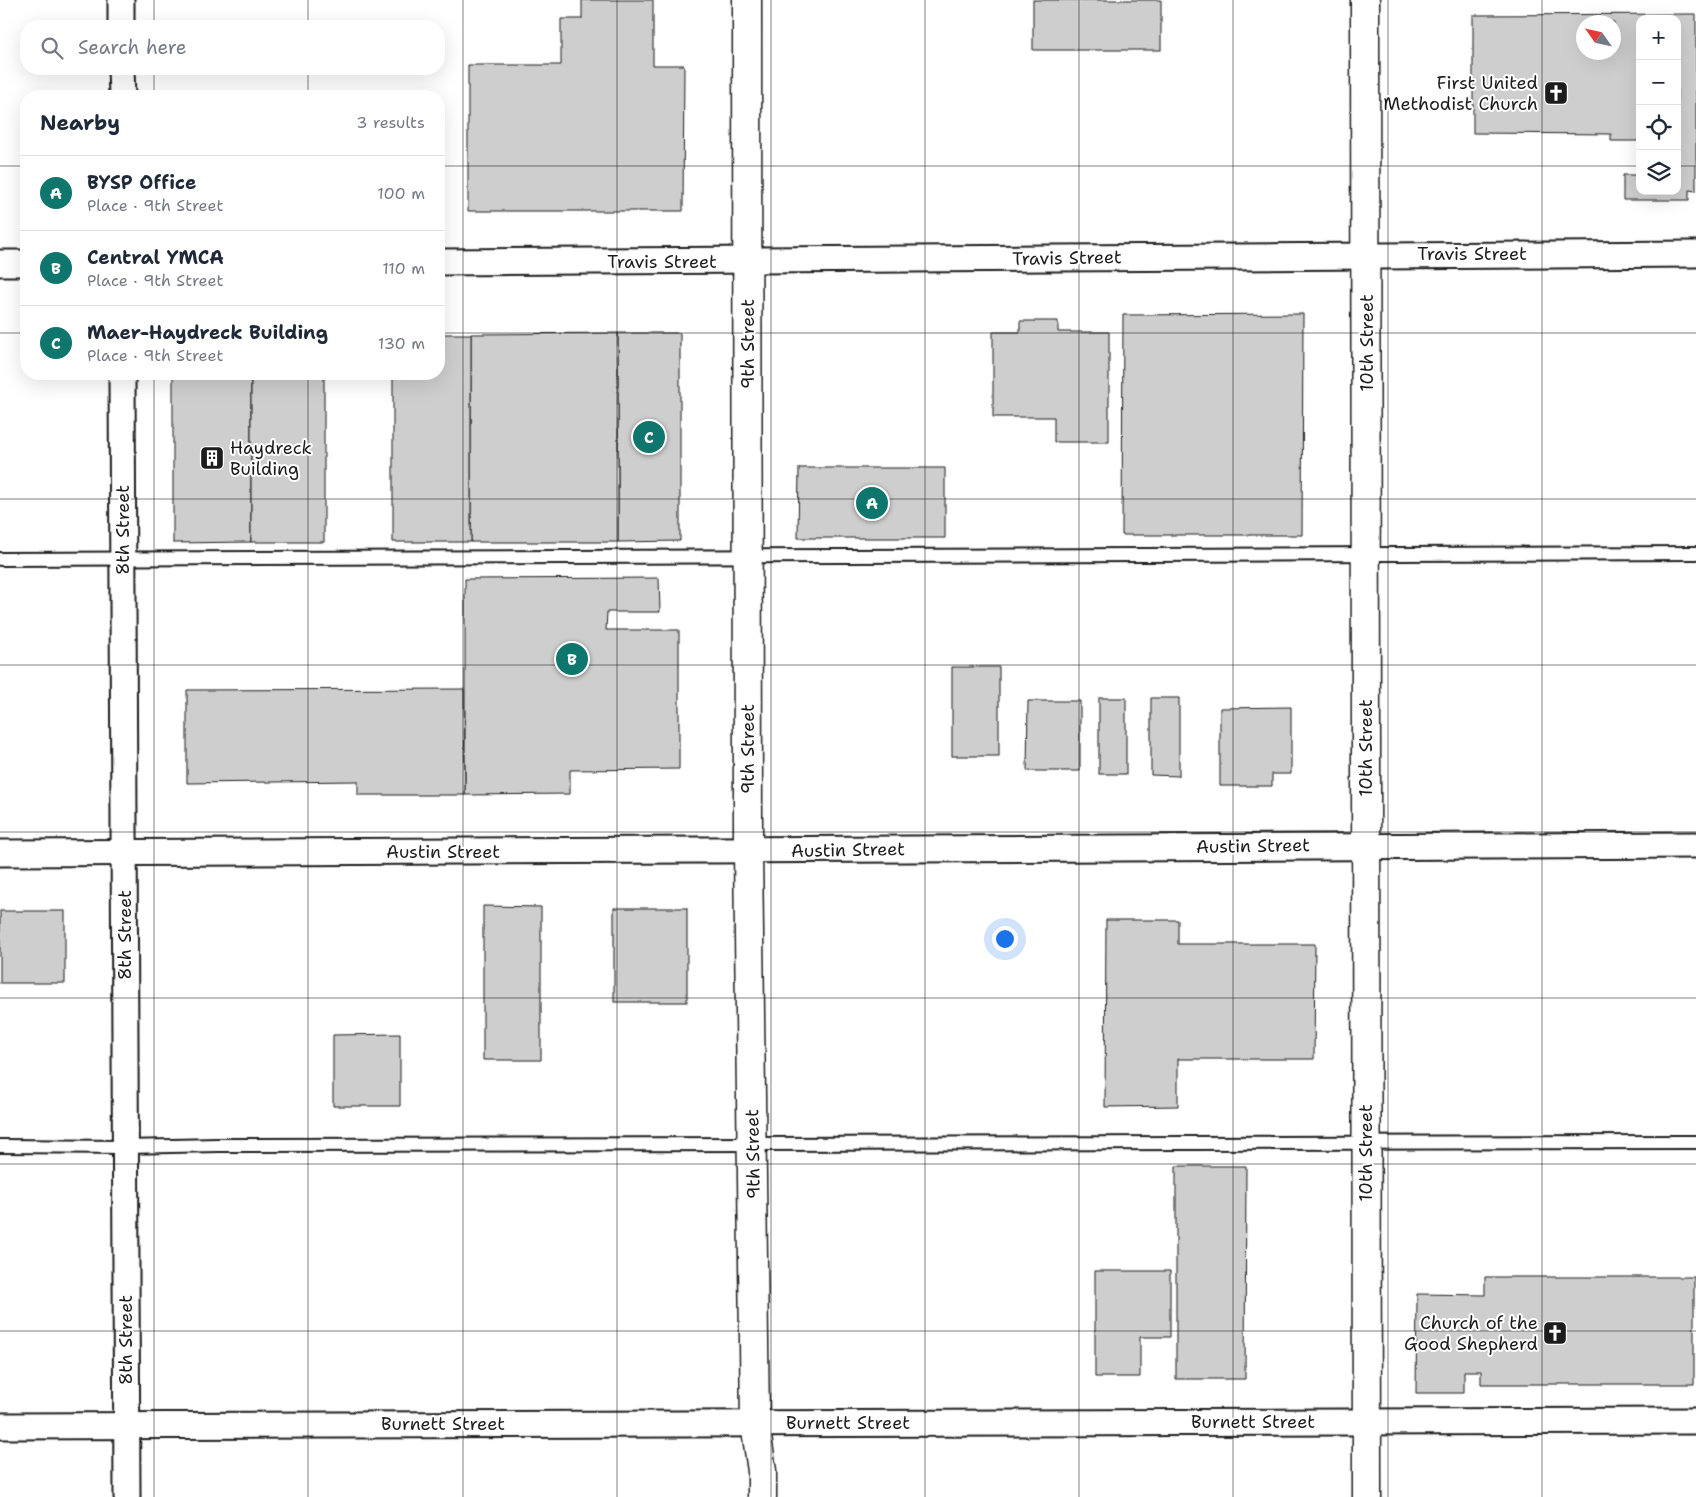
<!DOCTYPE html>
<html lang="en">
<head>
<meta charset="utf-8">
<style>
  :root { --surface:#fff; --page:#f2f2f3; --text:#1f2937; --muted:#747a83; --line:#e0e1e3; --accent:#0f766e }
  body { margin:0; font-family:"Shantell Sans",sans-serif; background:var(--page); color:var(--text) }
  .controls { position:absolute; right:15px; top:15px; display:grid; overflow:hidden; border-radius:10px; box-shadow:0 5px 20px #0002 }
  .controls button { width:45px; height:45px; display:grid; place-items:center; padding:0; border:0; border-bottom:1px solid var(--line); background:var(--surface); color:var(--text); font:25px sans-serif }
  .compass { position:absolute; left:1576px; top:15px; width:45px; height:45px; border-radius:50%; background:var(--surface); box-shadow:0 5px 20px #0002; rotate:304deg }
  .you { position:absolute; left:1004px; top:938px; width:18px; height:18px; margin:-12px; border:4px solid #fff; border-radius:50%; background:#1a73e8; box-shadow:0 0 0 8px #1a73e833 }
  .badge { display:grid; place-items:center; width:32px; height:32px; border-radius:50%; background:var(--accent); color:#fff; font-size:16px; font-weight:700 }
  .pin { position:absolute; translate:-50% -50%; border:2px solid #fff; box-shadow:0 1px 5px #0006 }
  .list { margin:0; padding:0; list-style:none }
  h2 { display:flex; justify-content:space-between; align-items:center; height:65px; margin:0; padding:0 20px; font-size:21px }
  h2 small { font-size:16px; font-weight:400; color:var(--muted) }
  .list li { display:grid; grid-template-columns:32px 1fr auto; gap:15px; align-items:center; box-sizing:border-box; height:75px; padding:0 20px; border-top:1px solid var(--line) }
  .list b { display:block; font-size:19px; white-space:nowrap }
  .list p { margin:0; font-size:16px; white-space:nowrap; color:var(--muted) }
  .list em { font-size:16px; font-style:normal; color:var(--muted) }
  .icon { flex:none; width:28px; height:28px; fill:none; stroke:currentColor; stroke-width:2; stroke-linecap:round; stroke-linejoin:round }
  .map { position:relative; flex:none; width:1696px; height:1497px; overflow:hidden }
  .search { position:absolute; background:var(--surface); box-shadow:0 5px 20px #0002; left:20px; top:20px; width:425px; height:55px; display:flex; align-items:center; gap:12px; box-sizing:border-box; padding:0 18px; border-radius:20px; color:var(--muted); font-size:19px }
  .panel { position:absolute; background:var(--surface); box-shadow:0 5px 20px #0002; left:20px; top:90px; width:425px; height:290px; border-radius:20px }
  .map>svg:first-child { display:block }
  .building { fill:#cecece; stroke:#1c1c1c; fill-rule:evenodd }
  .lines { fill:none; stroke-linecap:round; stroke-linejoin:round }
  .lane-casing { stroke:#1c1c1c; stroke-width:16 }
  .street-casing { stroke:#1c1c1c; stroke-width:29 }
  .secondary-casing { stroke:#1c1c1c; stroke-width:31 }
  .lane { stroke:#fff; stroke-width:12 }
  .street { stroke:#fff; stroke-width:25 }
  .secondary { stroke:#fff; stroke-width:28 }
  .grid { fill:none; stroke:#1c1c1c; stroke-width:1; stroke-opacity:0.55 }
  .labels { text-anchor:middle; stroke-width:4; stroke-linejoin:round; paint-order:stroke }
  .poi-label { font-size:18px; fill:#1c1c1c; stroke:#fff; text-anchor:end }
  .street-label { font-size:18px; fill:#1c1c1c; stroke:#fff }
</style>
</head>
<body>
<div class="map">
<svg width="1696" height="1497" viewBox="0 0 1696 1497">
  <rect width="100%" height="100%" fill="#fff"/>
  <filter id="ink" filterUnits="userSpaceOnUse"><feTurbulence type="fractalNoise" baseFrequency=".02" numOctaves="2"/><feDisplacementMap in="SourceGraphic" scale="10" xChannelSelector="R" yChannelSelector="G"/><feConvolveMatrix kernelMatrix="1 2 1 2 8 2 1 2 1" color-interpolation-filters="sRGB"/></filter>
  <g filter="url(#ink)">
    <g class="building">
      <polygon points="582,0 653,0 653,65 684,65 683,211 468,211 468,65 561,65 561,19 582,19"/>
      <rect x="1033" y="0" width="128" height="50"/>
      <path d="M1696,14V191L1689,190V200H1623V175H1640V191H1677V19H1640V141H1611V134L1473,133V15ZM1584,22H1614V52H1584Z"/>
      <polygon points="1303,314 1302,535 1122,535 1123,315"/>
      <polygon points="1020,321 1058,321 1058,332 1109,332 1109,442 1054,442 1054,417 993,417 993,332 1020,332"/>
      <polygon points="618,333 680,333 680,541 618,542"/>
      <polygon points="618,333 618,542 471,542 471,334"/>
      <polygon points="439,334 471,334 471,542 393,542 393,374 439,374"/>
      <polygon points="173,374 251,374 251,542 173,543"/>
      <rect x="251" y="374" width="73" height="168"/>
      <polygon points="799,468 945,468 945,538 798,538"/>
      <polygon points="659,578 660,612 607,612 606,630 679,630 679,769 570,770 570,794 465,795 465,579"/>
      <rect x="952" y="667" width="47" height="89"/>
      <polygon points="464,689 465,795 358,795 358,781 187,783 187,690"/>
      <rect x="1099" y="698" width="27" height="76"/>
      <polygon points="1151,698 1179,698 1179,776 1151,775"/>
      <polygon points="1028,701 1080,701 1080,771 1027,771"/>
      <polygon points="1291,707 1291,774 1272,774 1272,786 1220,786 1220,708"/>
      <polygon points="483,906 541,907 541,1060 483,1060"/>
      <rect x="614" y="908" width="73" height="94"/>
      <rect x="0" y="911" width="65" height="72"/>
      <polygon points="1106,920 1178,920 1178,944 1315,944 1314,1059 1178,1059 1178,1106 1105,1107"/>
      <polygon points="400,1034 400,1106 333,1106 333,1035"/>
      <polygon points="1176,1166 1246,1166 1245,1379 1176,1379"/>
      <polygon points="1095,1271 1170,1271 1170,1337 1140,1337 1140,1377 1095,1377"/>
      <polygon points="1485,1277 1694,1277 1694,1384 1481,1384 1481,1371 1464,1371 1464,1393 1416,1393 1417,1294 1485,1295"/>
    </g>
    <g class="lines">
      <defs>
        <g id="lane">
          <polyline points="0,559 1696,553"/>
          <polyline points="0,1146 125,1147 218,1145 1696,1142"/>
        </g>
        <g id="street">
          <polyline points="121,0 121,26"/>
          <polyline points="121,69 122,96"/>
          <polyline points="439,262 1696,254"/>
          <polyline points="0,263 26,263"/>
          <polyline points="122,374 127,1497"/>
          <path d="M0,853C565,855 1131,844 1696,845"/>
          <polyline points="0,1426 1696,1421"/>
        </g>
        <g id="secondary">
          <polyline points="747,0 748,851 755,1423 762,1471 762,1497"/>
          <polyline points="1365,0 1367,1497"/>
        </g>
      </defs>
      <use href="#lane" class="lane-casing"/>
      <use href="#street" class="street-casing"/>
      <use href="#secondary" class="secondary-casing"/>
      <use href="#lane" class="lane"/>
      <use href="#street" class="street"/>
      <use href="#secondary" class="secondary"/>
    </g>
  </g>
  <path class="grid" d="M154,0V26M308,0V26M463,0V1497M617,0V1497M771,0V1497M925,0V1497M1079,0V1497M1233,0V1497M1388,0V1497M1542,0V1497M154,69V96M308,69V96M0,166H26M439,166H1640M1677,166H1696M0,333H26M439,333H1696M154,374V1497M308,374V1497M0,499H1696M0,665H1696M0,832H1696M0,998H1696M0,1164H1696M0,1331H1696"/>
  <defs>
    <symbol id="church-square" viewBox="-11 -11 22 22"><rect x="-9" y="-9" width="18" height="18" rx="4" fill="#1c1c1c" stroke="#fff"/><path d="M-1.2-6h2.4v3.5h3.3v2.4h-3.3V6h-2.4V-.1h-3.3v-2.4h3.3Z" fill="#fff"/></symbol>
    <symbol id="building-square" viewBox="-11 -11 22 22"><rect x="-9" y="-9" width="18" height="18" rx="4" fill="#1c1c1c" stroke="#fff"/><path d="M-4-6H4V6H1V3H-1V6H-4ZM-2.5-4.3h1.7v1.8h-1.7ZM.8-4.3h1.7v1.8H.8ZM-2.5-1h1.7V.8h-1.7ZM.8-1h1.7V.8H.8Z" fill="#fff"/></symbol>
  </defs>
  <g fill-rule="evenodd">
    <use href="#church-square" x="1542" y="79" width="28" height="28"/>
    <use href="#building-square" x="198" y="444" width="28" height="28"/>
    <use href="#church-square" x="1541" y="1319" width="28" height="28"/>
  </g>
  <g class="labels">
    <g class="poi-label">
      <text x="1538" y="89">First United<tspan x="1538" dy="21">Methodist Church</tspan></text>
      <text x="230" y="454" text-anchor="start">Haydreck<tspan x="230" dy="21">Building</tspan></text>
      <text x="1538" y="1329">Church of the<tspan x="1538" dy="21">Good Shepherd</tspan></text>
    </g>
    <g class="street-label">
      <text x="1472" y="260">Travis Street</text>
      <text transform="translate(1067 258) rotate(-1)" y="6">Travis Street</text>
      <text x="662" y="268">Travis Street</text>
      <text transform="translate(1367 343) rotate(-90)" y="6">10th Street</text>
      <text transform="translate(748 344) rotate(-90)" y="6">9th Street</text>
      <text transform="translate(123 530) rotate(-90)" y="6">8th Street</text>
      <text transform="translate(1366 748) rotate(-90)" y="6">10th Street</text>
      <text transform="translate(748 749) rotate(-90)" y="6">9th Street</text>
      <text transform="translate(1253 846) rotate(-1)" y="6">Austin Street</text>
      <text transform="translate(848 850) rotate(-1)" y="6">Austin Street</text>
      <text x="443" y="858">Austin Street</text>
      <text transform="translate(125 935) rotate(-90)" y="6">8th Street</text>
      <text transform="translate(1366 1153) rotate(-90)" y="6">10th Street</text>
      <text transform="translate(753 1154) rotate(-91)" y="6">9th Street</text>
      <text transform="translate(126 1340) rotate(-90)" y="6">8th Street</text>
      <text x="1253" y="1428">Burnett Street</text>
      <text x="848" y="1429">Burnett Street</text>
      <text x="443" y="1430">Burnett Street</text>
    </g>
  </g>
</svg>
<div class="controls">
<button>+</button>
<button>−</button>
<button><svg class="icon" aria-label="locate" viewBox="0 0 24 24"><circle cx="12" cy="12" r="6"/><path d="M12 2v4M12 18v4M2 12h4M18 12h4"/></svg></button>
<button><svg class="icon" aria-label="layers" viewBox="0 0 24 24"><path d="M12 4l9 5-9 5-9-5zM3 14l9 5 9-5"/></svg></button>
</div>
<svg class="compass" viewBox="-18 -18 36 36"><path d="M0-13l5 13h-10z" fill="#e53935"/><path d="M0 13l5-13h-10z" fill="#747a83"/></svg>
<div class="you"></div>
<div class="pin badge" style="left:872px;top:503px">A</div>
<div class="pin badge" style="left:572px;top:659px">B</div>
<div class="pin badge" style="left:649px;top:437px">C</div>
<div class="search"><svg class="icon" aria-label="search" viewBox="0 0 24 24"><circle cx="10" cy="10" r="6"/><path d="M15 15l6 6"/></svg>Search here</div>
<section class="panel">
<h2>Nearby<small>3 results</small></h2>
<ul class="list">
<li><span class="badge">A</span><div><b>BYSP Office</b><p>Place · 9th Street</p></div><em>100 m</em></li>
<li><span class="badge">B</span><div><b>Central YMCA</b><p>Place · 9th Street</p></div><em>110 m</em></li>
<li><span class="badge">C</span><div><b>Maer-Haydreck Building</b><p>Place · 9th Street</p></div><em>130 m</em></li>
</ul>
</section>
</div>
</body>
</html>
